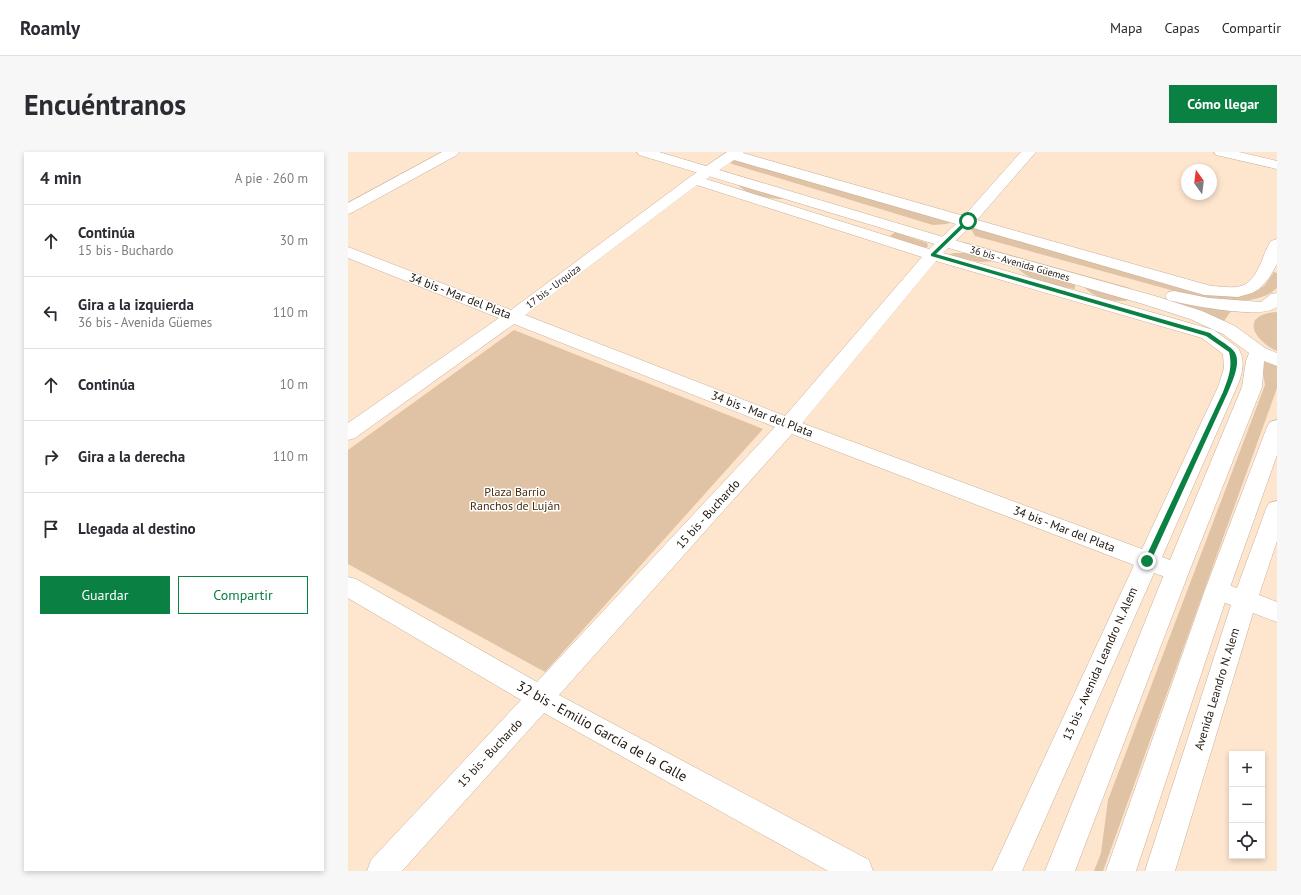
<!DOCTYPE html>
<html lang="es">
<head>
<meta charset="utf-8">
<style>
  :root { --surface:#fff; --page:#f7f7f7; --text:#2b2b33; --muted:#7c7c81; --line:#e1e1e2; --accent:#0b8043 }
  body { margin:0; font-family:"PT Sans",sans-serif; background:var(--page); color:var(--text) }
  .controls { position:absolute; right:12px; bottom:12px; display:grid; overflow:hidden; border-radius:0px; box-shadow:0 2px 6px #0003 }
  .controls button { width:36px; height:36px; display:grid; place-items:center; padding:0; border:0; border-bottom:1px solid var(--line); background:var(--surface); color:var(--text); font:20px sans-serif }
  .compass { position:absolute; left:833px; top:12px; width:36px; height:36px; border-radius:50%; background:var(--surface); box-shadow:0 2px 6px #0003; rotate:346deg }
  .stop { position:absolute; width:12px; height:12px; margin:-9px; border:3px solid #0b8043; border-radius:50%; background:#fff }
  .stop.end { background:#0b8043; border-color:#fff; box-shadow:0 1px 4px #0008 }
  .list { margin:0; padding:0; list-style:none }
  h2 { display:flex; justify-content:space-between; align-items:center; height:52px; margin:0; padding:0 16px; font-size:17px }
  h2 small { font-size:13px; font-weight:400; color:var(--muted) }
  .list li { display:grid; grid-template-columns:26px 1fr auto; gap:12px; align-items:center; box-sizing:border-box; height:72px; padding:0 16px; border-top:1px solid var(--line) }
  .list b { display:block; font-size:15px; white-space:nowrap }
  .list p { margin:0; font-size:13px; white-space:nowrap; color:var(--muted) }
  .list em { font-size:13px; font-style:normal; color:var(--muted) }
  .actions { display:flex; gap:8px; padding:12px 16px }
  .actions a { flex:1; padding:9px 0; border:1px solid var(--accent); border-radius:0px; text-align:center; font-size:14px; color:var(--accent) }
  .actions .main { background:var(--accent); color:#fff }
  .icon { flex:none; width:22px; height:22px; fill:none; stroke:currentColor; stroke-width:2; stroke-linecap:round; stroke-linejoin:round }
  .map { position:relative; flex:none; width:929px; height:719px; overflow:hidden; border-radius:0px }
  header { display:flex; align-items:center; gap:24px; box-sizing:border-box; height:56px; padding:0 20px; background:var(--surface); border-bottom:1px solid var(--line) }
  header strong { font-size:19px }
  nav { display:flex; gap:22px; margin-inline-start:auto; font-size:14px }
  .intro { display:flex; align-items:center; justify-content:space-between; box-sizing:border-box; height:96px; padding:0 24px }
  h1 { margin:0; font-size:28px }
  .button { padding:10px 18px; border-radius:0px; background:var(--accent); color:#fff; font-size:14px; font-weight:700 }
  main { display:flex; gap:24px; padding:0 24px }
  aside { flex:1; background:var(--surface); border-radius:0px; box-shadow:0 2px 6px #0003 }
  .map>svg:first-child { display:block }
  .green { fill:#e0c2a4 }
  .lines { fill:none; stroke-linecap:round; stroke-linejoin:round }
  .minor-casing { stroke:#c7b09a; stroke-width:1 }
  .major-casing { stroke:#c7b09a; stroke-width:1 }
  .minor { fill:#fff; fill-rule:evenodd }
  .major { fill:#fff; fill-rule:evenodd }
  .route { fill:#0b8043 }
  .labels { text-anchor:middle; stroke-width:3; stroke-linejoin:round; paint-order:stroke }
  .far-street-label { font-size:10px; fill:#1e160e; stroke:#fff }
  .street-label { font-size:12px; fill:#1e160e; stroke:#fff }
  .park-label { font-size:12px; fill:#472d0f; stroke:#fff }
  .near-street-label { font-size:14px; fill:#1e160e; stroke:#fff }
</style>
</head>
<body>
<header>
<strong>Roamly</strong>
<nav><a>Mapa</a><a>Capas</a><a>Compartir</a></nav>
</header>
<div class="intro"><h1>Encuéntranos</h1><a class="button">Cómo llegar</a></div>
<main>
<aside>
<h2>4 min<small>A pie · 260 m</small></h2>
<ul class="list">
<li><svg class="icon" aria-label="ahead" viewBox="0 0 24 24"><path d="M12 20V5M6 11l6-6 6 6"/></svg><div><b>Continúa</b><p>15 bis - Buchardo</p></div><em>30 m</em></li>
<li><svg class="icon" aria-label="left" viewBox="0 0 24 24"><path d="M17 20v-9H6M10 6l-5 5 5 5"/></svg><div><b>Gira a la izquierda</b><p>36 bis - Avenida Güemes</p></div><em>110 m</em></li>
<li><svg class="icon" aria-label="ahead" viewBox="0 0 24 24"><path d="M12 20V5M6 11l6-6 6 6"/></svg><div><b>Continúa</b></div><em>10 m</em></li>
<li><svg class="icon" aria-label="right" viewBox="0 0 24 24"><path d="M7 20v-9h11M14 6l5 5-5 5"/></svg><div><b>Gira a la derecha</b></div><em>110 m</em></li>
<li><svg class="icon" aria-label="arrive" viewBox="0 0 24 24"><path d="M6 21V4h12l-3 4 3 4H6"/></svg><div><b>Llegada al destino</b></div></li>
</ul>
<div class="actions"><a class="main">Guardar</a><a>Compartir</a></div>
</aside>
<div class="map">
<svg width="929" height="719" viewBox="0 0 929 719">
  <rect width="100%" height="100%" fill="#fde5ce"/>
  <g class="green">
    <polygon points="383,6 605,70 598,72 585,73 384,12 380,9"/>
    <path d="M389,32L439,47C424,47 400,45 389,32Z"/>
    <path d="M627,73L856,141H903L916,134L926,120L929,121V136C906,158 858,146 830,140L627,84L623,77Z"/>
    <polygon points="547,80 579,91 580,94 576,98 542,84"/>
    <polygon points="616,90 782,136 780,138 615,92"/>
    <polygon points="606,101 618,101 650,109 631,110 600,103"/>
    <path d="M668,114L727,132V137C709,134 680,130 668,114Z"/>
    <path d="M735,134L783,148C766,151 747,147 735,134Z"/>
    <polygon points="823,148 881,157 883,159 876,169 824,150"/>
    <path d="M929,160V199C904,188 892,162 929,160Z"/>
    <polygon points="166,178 415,277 197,520 0,412 0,298"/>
    <polygon points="913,209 929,214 929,236 755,719 746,719 753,701 760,648 917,233"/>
  </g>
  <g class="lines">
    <defs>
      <g id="minor">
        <polygon points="94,0 111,0 109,3 5,60 0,62 0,51"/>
        <path d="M379,0H396L395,1L616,64L673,0H688L629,68L863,134C871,134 880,136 888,135C911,133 913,103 923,89L929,87V112L921,126L911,137L904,141L890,145L856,143L622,75L595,101L866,178L890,196C897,206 895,219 891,230L814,405L837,414L841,420L837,426L829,429L806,421L674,719H644L786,413L444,282L211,543L521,708L525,719H480L196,561L54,719H19L23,708L173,548L0,446V425L8,427L189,530L427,275L166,172L7,286L0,288V271L151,166L0,106V95L163,158L342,25ZM386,8L608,72L581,97L358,27ZM349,33L574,105L437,264L177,163ZM588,109L854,186L875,202L876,216L870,235L794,397L454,271Z"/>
        <polygon points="866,0 891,0 929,9 929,17 868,3"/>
        <polygon points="929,349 929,389 911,443 929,450 929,470 905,461 827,719 797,719 883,453 861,445 857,438 861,431 869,429 889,436 918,357 921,351"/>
      </g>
      <g id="major">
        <polygon points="289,0 311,0 602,87 807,144 854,159 887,174 917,196 929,201 929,214 916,209 914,235 841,420 727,719 697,719 817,420 894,235 898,209 901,201 875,182 842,167 795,152 590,93 291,3"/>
        <path d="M826,139L861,146L913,150L923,142L929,141V155C913,168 841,153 820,148L817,144L820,140Z"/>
        <polygon points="929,268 929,303 881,438 788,719 758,719 857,438 919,275 922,270"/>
      </g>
    </defs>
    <use href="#minor" class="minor-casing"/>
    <use href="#major" class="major-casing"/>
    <use href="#minor" class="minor"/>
    <use href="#major" class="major"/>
  </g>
  <path class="route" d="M618,68L622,69L588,102L862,181C869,187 879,192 885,198C895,208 884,230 880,240L802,411H797L796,409L875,240C880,227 885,215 881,200L858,184L583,104V102Z"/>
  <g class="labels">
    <g class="far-street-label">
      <text transform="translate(672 111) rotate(16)" y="4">36 bis - Avenida Güemes</text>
      <text transform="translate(205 134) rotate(-37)" y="4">17 bis - Urquiza</text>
    </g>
    <g class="street-label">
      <text transform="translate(112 144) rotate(21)" y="4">34 bis - Mar del Plata</text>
      <text transform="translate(414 262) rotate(21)" y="4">34 bis - Mar del Plata</text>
      <text transform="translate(360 362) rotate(-48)" y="4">15 bis - Buchardo</text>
      <text transform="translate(716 377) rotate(21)" y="4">34 bis - Mar del Plata</text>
      <text transform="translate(752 512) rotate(-66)" y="4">13 bis - Avenida Leandro N. Alem</text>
      <text transform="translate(869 537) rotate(-73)" y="4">Avenida Leandro N. Alem</text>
      <text transform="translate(142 601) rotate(-47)" y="4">15 bis - Buchardo</text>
    </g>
    <g class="park-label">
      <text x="167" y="344">Plaza Barrio<tspan x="167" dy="14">Ranchos de Luján</tspan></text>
    </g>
    <g class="near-street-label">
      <text transform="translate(254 579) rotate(29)" y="5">32 bis - Emilio García de la Calle</text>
    </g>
  </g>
</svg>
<div class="controls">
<button>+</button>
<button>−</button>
<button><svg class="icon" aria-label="locate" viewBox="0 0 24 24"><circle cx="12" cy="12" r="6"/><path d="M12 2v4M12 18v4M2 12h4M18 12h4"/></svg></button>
</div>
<svg class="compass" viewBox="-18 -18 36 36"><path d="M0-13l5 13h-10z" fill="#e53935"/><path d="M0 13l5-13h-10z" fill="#7c7c81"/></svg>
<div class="stop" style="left:620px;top:69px"></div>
<div class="stop end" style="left:799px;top:409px"></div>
</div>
</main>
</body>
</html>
